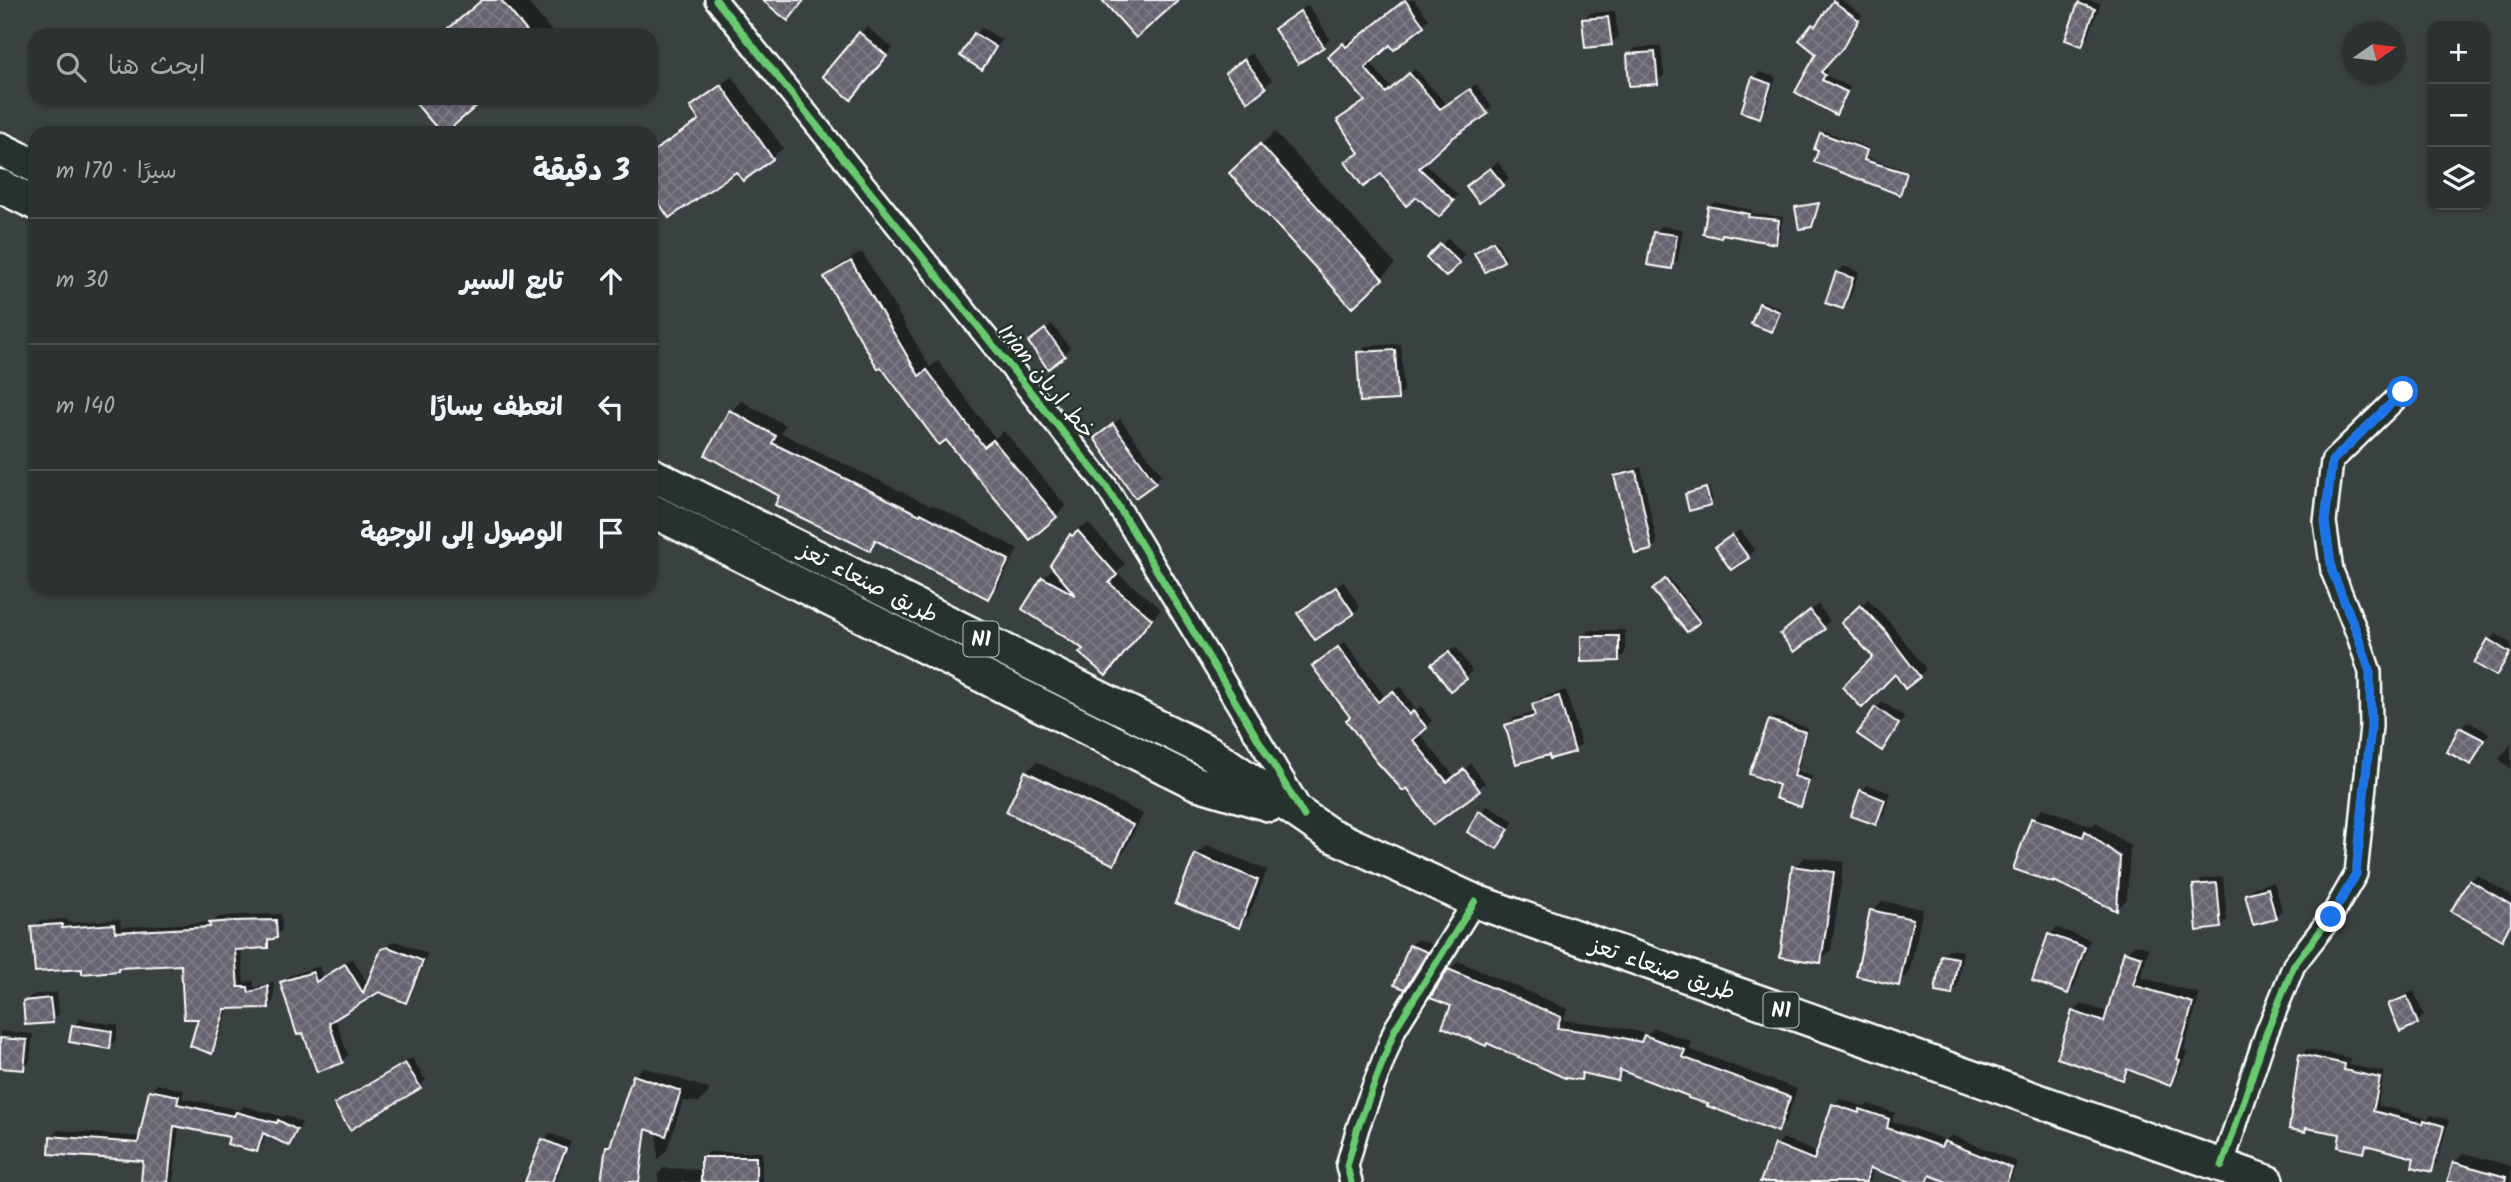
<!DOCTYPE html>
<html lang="ar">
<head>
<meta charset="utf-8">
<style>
  :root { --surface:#2c3231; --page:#383e3d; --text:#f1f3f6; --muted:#a6aaab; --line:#484d4d }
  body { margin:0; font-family:Kalam,"Playpen Sans Arabic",sans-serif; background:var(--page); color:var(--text); direction:rtl }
  .controls { position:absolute; right:21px; top:21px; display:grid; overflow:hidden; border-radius:14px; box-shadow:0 2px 5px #0004 }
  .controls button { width:63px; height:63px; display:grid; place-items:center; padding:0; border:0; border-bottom:2px solid var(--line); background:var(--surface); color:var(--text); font:35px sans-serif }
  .compass { position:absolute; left:2343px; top:21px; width:63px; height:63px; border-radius:50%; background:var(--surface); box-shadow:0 2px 5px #0004; rotate:76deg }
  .stop { position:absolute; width:21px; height:21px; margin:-16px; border:5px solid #1a73e8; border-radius:50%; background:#fff }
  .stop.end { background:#1a73e8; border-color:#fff; box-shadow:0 2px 7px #0008 }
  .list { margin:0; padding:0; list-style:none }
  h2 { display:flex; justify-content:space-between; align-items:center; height:91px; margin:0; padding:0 28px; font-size:30px }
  h2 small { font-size:23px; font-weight:400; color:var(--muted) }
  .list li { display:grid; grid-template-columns:46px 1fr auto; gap:21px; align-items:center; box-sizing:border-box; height:126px; padding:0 28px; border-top:2px solid var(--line) }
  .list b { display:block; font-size:26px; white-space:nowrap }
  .list em { font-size:23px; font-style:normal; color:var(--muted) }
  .icon { flex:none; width:38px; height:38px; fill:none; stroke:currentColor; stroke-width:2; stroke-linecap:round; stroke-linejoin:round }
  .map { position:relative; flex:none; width:2511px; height:1182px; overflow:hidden; direction:ltr }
  .search { position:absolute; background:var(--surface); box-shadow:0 2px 5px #0004; left:28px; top:28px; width:630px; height:77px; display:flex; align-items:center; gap:18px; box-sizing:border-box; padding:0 24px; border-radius:21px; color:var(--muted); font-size:26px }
  .panel { position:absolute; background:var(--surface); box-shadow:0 2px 5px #0004; left:28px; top:126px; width:630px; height:469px; border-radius:21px; direction:rtl }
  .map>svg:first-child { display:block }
  .shadow { fill:#0007 }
  .building { fill:url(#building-cross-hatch); stroke:#fff; stroke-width:2 }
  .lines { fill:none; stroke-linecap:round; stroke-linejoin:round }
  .minor-casing { stroke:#fff; stroke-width:26 }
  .highway-casing { stroke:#fff; stroke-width:37 }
  .minor { stroke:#26332d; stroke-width:21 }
  .highway { stroke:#26332d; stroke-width:32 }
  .cycleway-casing { stroke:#26332d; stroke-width:11 }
  .cycleway { stroke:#67ca6e; stroke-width:7 }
  .route { stroke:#1a73e8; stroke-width:9 }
  .labels { text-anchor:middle; stroke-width:5; stroke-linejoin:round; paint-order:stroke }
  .shield { fill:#26332d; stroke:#bec2c0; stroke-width:2 }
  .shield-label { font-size:21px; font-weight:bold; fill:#fff }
  .street-label { font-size:23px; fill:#fff; stroke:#26332d }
</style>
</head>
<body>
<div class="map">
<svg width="2511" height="1182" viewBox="0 0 2511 1182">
  <defs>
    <pattern id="building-cross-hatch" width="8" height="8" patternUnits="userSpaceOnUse" patternTransform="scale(1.75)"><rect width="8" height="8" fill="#676470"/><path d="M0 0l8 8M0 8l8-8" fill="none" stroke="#7e7b85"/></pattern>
  </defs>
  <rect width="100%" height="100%" fill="#3a4241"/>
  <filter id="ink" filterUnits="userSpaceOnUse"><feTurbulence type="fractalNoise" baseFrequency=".0143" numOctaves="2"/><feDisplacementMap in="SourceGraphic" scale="14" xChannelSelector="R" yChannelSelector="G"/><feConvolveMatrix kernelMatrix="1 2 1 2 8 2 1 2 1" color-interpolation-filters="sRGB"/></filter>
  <g filter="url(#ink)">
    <g class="shadow">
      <polygon points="482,0 526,0 555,35 441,35"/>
      <polygon points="1407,0 1414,0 1429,19 1394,47 1390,42 1369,61 1392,89 1415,69 1447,105 1476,84 1492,107 1450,138 1423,162 1458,195 1439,215 1417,195 1382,172 1348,162 1360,152 1339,120 1366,100 1336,52 1350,39 1353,43"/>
      <polygon points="1837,0 1842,0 1862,15 1846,42 1824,67 1828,70 1825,75 1850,87 1835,113 1797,91 1819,54 1802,39 1818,21 1820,22"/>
      <polygon points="2084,0 2101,3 2088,38 2082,44 2079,4"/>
      <polygon points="1308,5 1330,39 1299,62 1277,29"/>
      <polygon points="1615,11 1618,37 1611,43 1584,20 1590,13"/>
      <polygon points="867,27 893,48 857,91 860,33"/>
      <polygon points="982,28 1002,40 982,68 976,35"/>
      <polygon points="1661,46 1664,75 1657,82 1629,55 1635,48"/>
      <polygon points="1251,53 1272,80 1249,100 1234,66"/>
      <polygon points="1760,72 1776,77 1766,109 1759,116 1753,78"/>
      <polygon points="732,76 783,148 772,158 737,170 651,188 651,151 700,118 692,107"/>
      <polygon points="1825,131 1869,148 1865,157 1909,171 1903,190 1900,193 1822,134"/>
      <polygon points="1275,132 1395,264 1382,278 1245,160"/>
      <polygon points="1498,162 1509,178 1502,184 1475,179"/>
      <polygon points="1821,201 1814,222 1811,225 1797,208 1799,205"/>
      <polygon points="1714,202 1752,210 1751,213 1783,217 1780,237 1776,242 1724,233 1721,236 1710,206"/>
      <polygon points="1661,226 1683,229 1678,260 1671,267 1654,233"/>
      <polygon points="1448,238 1465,255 1446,275 1428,258"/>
      <polygon points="1496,240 1506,257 1486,270 1479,250"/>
      <polygon points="862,252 930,367 938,361 995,438 1004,431 1066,506 1056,516 946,437 826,278 836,267"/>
      <polygon points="1844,266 1859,272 1849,300 1842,307 1837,273"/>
      <polygon points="1763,301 1782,309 1772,330 1760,304"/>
      <polygon points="1052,324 1070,348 1049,366 1037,336"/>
      <polygon points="1401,344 1404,391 1397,398 1359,353 1366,346"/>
      <polygon points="741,401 785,425 781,433 931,506 932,504 1018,549 998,587 988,597 878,540 869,548 782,495 731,411"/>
      <polygon points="1120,419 1162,475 1136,496 1102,432"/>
      <polygon points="1641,467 1657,544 1651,549 1616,477 1621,472"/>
      <polygon points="1709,487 1713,500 1710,503 1687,495"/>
      <polygon points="1088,523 1125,564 1117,573 1161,609 1115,664 1086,648 1043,578 1054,567 1052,565 1072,535 1081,526 1083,528"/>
      <polygon points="1740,530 1754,550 1748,557 1724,541"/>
      <polygon points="1669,578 1701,618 1688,630 1655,590"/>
      <polygon points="1343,581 1360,607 1353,613 1299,613"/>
      <polygon points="1868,599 1891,624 1926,669 1919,676 1895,672 1843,623"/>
      <polygon points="1818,605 1830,621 1823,627 1789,627"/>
      <polygon points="1589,630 1625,630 1625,653 1619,660 1583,637"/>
      <polygon points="2496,634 2511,643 2511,652 2496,674 2489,640"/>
      <polygon points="1345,642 1385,697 1400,686 1416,710 1421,706 1432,721 1419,733 1454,776 1471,764 1485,783 1434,822 1352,717 1321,660"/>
      <polygon points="1456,647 1472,671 1466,677 1433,664"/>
      <polygon points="1566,690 1581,744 1574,750 1550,753 1507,725 1514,718 1536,712 1534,705 1540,698"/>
      <polygon points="1883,702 1905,717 1882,749 1876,708"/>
      <polygon points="1775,717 1808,728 1798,771 1812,776 1805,800 1800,805 1781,784 1771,721"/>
      <polygon points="2467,721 2489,733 2477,756 2471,762 2449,751 2461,728"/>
      <polygon points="2511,744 2511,769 2499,759"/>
      <polygon points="1037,762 1143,814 1124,852 1114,863 1026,772"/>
      <polygon points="1868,785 1891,793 1883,816 1876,823 1861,791"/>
      <polygon points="1487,806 1514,821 1497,847 1480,812"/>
      <polygon points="2043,808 2092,826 2096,822 2130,846 2127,899 2117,909 2032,819"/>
      <polygon points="1207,845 1267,870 1249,916 1238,926 1196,855"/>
      <polygon points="1805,857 1844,862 1831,950 1821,961 1794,867"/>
      <polygon points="2477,875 2511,895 2511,925 2501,938 2470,881"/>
      <polygon points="2223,877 2227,920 2220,927 2195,885 2202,879"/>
      <polygon points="2274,882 2282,910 2275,917 2247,894 2254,887"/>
      <polygon points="1882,901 1923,909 1909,973 1899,984 1872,911"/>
      <polygon points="281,914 282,930 273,937 267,946 241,948 244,982 254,981 254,988 274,981 274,1000 268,1007 229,1007 217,1045 211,1052 182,963 120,966 117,969 83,967 33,927 40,921 68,919 68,923 120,919 121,927 213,922 218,917 240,915"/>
      <polygon points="2057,928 2090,940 2075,986 2068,992 2050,935"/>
      <polygon points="1417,939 1433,945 1411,980 1404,987 1410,946"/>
      <polygon points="396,941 428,954 412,994 405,1001 379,990 335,1017 348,1055 342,1062 304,1031 282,983 289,976 319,966 323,977 352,958 369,985 382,950 390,943"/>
      <polygon points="2135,944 2149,948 2141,977 2200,994 2184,1050 2187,1052 2178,1075 2170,1084 2132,1069 2122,1078 2074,1012 2082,1004 2108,1012 2126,952"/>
      <polygon points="1949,949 1963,951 1958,986 1951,993 1942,956"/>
      <polygon points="1458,961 1568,1009 1563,1020 1614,1026 1648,1034 1654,1028 1692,1042 1689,1049 1797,1089 1786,1122 1778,1130 1626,1071 1617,1079 1587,1072 1581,1078 1454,1005 1450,970"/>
      <polygon points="2414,991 2424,1016 2417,1022 2401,1029 2390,1004 2397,998"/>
      <polygon points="57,992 59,1014 52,1021 25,1001 32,995"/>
      <polygon points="80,1019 118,1025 116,1040 109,1047 74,1026"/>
      <polygon points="0,1031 33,1034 30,1061 24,1068 0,1066"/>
      <polygon points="2307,1049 2350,1058 2349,1065 2384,1072 2378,1105 2428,1119 2431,1115 2449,1120 2437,1164 2432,1170 2416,1157 2370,1145 2364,1151 2342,1132 2308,1126 2305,1130 2301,1055"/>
      <polygon points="412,1058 426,1080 419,1087 336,1104 343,1097"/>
      <polygon points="643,1067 709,1089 708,1093 699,1102 683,1101 667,1150 658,1159 656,1099 651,1099 636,1182 603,1182 608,1147 614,1141 634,1076"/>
      <polygon points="157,1084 184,1090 182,1098 240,1110 244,1106 284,1117 286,1115 302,1123 295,1138 289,1144 266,1133 263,1144 257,1150 231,1136 179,1125 173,1182 143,1182 145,1160 52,1137 58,1130 141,1137 151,1091"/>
      <polygon points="1840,1099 1865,1107 1868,1104 1895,1113 1892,1121 1946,1140 1952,1135 2017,1162 2010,1182 1950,1182 1933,1174 1928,1182 1917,1182 1874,1167 1870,1182 1762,1182 1777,1145 1783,1138 1818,1153 1834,1105"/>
      <polygon points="550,1133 571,1142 555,1182 527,1182 544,1140"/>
      <polygon points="709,1152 762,1152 762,1181 658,1182 658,1174 664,1168 703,1170 703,1158"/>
      <polygon points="2464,1153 2511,1166 2511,1182 2449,1182 2454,1163"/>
    </g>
    <g class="building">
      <polygon points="482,0 501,0 530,35 441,35"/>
      <polygon points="762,0 804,0 788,21"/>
      <polygon points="1102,0 1179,0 1136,38"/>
      <polygon points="1405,0 1424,26 1394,50 1390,45 1365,68 1386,93 1409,73 1440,109 1470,89 1488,114 1451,139 1419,168 1454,201 1439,217 1417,197 1406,206 1381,174 1363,187 1345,162 1359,153 1337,120 1365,101 1328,57 1343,43 1346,47"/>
      <polygon points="1833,1 1859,20 1842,49 1821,72 1825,75 1822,80 1847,92 1836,115 1795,92 1816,54 1799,40 1812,24 1815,26"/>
      <polygon points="2078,3 2095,9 2082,46 2065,40"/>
      <polygon points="1300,11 1324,47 1298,64 1274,29"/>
      <polygon points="1608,17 1612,45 1585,48 1582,19"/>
      <polygon points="859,32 887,56 851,100 822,76"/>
      <polygon points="974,33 996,47 982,70 960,56"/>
      <polygon points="1655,52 1658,84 1629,86 1627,54"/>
      <polygon points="1244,59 1266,88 1248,102 1225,73"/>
      <polygon points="1752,77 1771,84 1760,118 1741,112"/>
      <polygon points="721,85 773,159 743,181 736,172 669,218 651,191 651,153 699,120 690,107"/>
      <polygon points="411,98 486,98 445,133 441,133"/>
      <polygon points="1820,133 1867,150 1864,160 1907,173 1900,195 1814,162 1818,151 1814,149"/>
      <polygon points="1260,144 1383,279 1352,308 1229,173"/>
      <polygon points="1490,168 1504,185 1479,203 1466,186"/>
      <polygon points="1819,203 1812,227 1799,229 1795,207"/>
      <polygon points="1708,206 1749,214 1748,217 1779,220 1776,244 1722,234 1721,238 1703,234"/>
      <polygon points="1653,232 1677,235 1672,269 1647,265"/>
      <polygon points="1493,241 1504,261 1485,272 1474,253"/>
      <polygon points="1440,244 1460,263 1446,277 1426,258"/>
      <polygon points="851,261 919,376 927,370 984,447 993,440 1057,517 1030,540 946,440 939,445 881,367 878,369 824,277"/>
      <polygon points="1836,272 1853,278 1843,309 1825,303"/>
      <polygon points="1759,303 1780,312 1772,332 1751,324"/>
      <polygon points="1045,329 1065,356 1048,369 1028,342"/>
      <polygon points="1395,350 1398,400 1360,402 1357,352"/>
      <polygon points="729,410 776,436 772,443 920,515 921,513 1009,560 988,599 875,540 870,551 775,505 779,496 705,455"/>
      <polygon points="1113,424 1156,483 1135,498 1094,438"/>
      <polygon points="1636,471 1652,550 1635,554 1614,476"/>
      <polygon points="1706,488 1711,505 1689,511 1685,494"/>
      <polygon points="1078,531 1117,575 1109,583 1152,619 1106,676 1079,653 1083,649 1022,609 1042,577 1075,595 1050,565 1070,534 1072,536"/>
      <polygon points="1732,535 1749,558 1731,570 1715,547"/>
      <polygon points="1665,579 1700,622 1687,632 1652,590"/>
      <polygon points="1336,587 1354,614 1315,640 1297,613"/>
      <polygon points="1860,605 1885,631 1920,677 1905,689 1895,674 1862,708 1842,687 1873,657 1841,623"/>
      <polygon points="1810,610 1825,629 1794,652 1780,634"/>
      <polygon points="1581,636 1619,636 1619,661 1581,662"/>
      <polygon points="2488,639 2510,653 2496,676 2474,663"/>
      <polygon points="1338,647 1378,702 1393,691 1409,715 1413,711 1427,728 1413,740 1447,782 1464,769 1480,791 1433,825 1407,788 1403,791 1376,761 1346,720 1350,717 1312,666"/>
      <polygon points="1449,652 1467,679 1450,691 1431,664"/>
      <polygon points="1559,696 1575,752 1550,759 1549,755 1516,764 1505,725 1535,716 1532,704"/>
      <polygon points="1875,707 1899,724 1882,751 1857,734"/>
      <polygon points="1769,720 1805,732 1794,776 1809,781 1801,807 1775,798 1779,785 1749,774"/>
      <polygon points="2459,727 2484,740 2471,765 2447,752"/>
      <polygon points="1025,771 1133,825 1114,865 1006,812"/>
      <polygon points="1860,790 1885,800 1876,825 1851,816"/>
      <polygon points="1479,811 1509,829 1497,849 1467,832"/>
      <polygon points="2031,818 2083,837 2085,831 2120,857 2117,911 2054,881 2054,883 2013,869"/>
      <polygon points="1195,854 1258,880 1239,928 1175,903"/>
      <polygon points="1792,866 1834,872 1821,963 1780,957"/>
      <polygon points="2469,880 2511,905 2511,923 2502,940 2451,911"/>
      <polygon points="2217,883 2221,928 2197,931 2193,885"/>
      <polygon points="2268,888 2276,919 2253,925 2245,894"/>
      <polygon points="1870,910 1913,919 1899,986 1856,976"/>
      <polygon points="276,920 277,938 268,940 268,948 235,950 238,987 248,987 249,993 268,986 269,1008 225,1009 212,1054 190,1046 198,1019 184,1019 181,965 118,968 118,971 82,974 82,969 35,972 31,926 62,924 62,928 114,924 115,932 210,927 209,923 233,921"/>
      <polygon points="2048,934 2085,947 2068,994 2032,981"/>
      <polygon points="1409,945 1428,952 1405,989 1394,985"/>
      <polygon points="388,947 423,961 406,1003 379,992 329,1023 343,1063 317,1072 303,1033 297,1035 280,982 313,972 316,982 345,964 363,993 381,949"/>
      <polygon points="2124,951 2142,957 2133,985 2193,1003 2177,1059 2180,1060 2170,1086 2127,1069 2123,1080 2057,1058 2072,1011 2104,1022"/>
      <polygon points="1941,955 1958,958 1952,995 1935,992"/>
      <polygon points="1448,969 1561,1017 1557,1028 1605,1034 1641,1042 1644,1035 1685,1050 1682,1057 1790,1097 1778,1132 1707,1106 1708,1104 1688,1098 1688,1096 1620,1070 1618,1081 1582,1073 1581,1080 1565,1078 1487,1043 1486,1046 1442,1027 1451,1006 1430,998"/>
      <polygon points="2407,996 2418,1024 2400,1032 2388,1004"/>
      <polygon points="50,998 53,1023 25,1025 23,1001"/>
      <polygon points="72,1025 112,1031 110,1049 69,1042"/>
      <polygon points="0,1038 27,1040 24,1070 0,1068"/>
      <polygon points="2299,1054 2345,1064 2344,1070 2380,1078 2373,1111 2423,1124 2424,1120 2444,1126 2432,1172 2412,1167 2414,1158 2366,1145 2364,1153 2338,1147 2340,1134 2306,1128 2305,1132 2289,1129"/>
      <polygon points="405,1063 421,1088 350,1130 334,1104"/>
      <polygon points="633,1075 681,1091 666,1136 646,1129 639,1182 601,1182 606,1146 610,1146"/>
      <polygon points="149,1090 179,1096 177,1104 234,1116 236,1112 277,1123 278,1120 297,1130 289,1146 263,1133 257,1152 227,1144 229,1137 174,1126 168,1182 141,1182 143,1161 49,1154 50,1136 138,1143"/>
      <polygon points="1832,1104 1859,1113 1860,1109 1889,1119 1887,1128 1941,1147 1944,1141 2012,1168 2007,1182 1947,1182 1930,1175 1927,1182 1911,1182 1870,1168 1866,1182 1760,1182 1775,1144 1814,1160"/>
      <polygon points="542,1139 566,1149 552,1182 525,1182"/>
      <rect x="701" y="1157" width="55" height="25"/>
      <polygon points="2453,1162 2506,1177 2505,1182 2447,1182"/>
    </g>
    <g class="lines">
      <defs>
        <g id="minor">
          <polyline points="716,0 1106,486 1302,811"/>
          <polyline points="2222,1166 2266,1034 2294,965 2331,917 2356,874 2371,726 2370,672 2357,633 2332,571 2325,522 2332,461 2403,392"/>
          <polyline points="1351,1182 1347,1166 1358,1127 1395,1029 1475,901"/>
        </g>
        <g id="highway">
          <polyline points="0,149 35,166"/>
          <polyline points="0,186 35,203"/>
          <polyline points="651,474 1209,752 1329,834 1475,901 2268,1182"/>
          <polyline points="651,510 1196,783 1270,805"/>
        </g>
      </defs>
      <use href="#minor" class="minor-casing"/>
      <use href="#highway" class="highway-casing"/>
      <use href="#minor" class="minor"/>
      <use href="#highway" class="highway"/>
      <defs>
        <g id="cycleway">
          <polyline points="716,0 1106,486 1304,816"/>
          <polyline points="2222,1166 2266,1034 2294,965 2331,917 2356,874 2371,726 2370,672 2357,633 2332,571 2325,522 2332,461 2403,392"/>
          <polyline points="1351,1182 1347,1166 1358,1127 1395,1029 1475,901"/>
        </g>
      </defs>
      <use href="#cycleway" class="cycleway-casing"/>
      <use href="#cycleway" class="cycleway"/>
    </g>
  </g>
  <g class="lines" filter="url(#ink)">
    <polyline class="route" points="2331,917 2356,874 2371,726 2370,672 2357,633 2332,571 2325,522 2332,461 2403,392"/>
  </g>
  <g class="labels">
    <g class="shield">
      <rect x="963.5" y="621.5" width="35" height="35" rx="5"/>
      <rect x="1763.5" y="992.5" width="35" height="35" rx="5"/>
    </g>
    <g class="shield-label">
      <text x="981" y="646">N1</text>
      <text x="1781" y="1017">N1</text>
    </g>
    <g class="street-label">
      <text transform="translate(1047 381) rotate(51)" y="8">Irian خط اريان</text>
      <text transform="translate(869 582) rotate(27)" y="8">طريق صنعاء تعز</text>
      <text transform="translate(1663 968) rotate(19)" y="8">طريق صنعاء تعز</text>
    </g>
  </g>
</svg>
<div class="controls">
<button>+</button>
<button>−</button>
<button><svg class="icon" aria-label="layers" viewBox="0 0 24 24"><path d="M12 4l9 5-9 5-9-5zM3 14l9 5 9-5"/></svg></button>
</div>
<svg class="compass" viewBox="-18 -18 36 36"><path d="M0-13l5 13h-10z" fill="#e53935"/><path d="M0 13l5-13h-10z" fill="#a6aaab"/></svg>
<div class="stop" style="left:2403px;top:392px"></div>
<div class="stop end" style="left:2331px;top:917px"></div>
<div class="search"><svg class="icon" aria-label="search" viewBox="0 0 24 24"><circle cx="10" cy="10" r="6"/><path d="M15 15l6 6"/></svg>ابحث هنا</div>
<section class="panel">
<h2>3 دقيقة<small>سيرًا · 170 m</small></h2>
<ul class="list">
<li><svg class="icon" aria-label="ahead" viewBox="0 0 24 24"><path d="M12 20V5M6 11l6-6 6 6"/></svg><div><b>تابع السير</b></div><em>30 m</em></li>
<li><svg class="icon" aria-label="left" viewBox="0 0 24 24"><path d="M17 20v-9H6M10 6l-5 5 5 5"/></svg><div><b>انعطف يسارًا</b></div><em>140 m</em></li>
<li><svg class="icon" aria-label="arrive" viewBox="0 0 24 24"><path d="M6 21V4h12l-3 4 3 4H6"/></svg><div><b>الوصول إلى الوجهة</b></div></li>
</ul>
</section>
</div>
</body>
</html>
